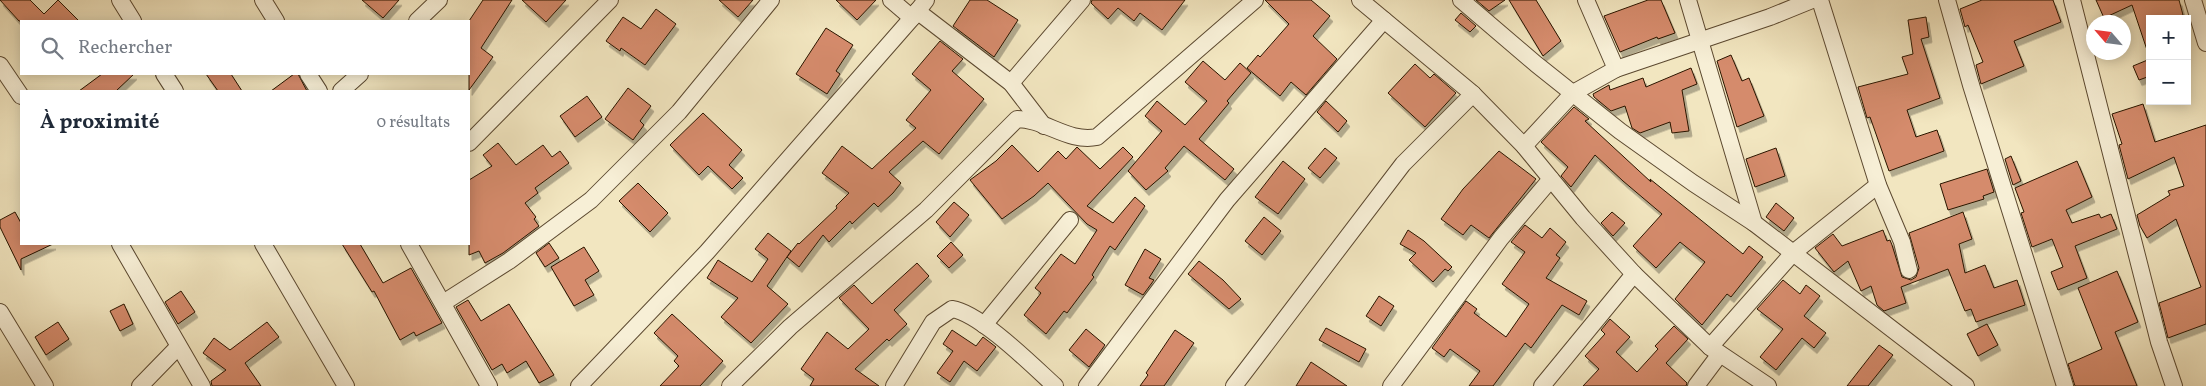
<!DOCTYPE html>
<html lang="fr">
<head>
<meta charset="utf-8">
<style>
  :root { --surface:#fff; --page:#f2f2f3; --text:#1f2937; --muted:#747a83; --line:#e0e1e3 }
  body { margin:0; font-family:Vollkorn,serif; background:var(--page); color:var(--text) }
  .controls { position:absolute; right:15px; top:15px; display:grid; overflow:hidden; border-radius:0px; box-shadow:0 2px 12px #0003 }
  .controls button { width:45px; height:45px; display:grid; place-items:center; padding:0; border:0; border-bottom:1px solid var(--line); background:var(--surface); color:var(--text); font:25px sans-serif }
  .compass { position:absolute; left:2086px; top:15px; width:45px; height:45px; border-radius:50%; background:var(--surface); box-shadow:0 2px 12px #0003; rotate:298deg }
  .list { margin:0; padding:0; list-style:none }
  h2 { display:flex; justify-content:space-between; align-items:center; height:65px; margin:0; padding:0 20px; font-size:21px }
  h2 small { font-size:16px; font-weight:400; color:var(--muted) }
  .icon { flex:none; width:28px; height:28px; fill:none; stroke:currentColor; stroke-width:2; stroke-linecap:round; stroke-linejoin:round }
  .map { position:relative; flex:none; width:2206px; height:386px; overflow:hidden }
  .search { position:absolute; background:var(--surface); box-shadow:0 2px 12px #0003; left:20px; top:20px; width:450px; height:55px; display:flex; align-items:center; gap:12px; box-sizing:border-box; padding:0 18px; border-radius:0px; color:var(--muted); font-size:19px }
  .panel { position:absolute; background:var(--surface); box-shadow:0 2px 12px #0003; left:20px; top:90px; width:450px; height:155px; border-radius:0px }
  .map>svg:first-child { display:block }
  .building { fill:#d58b6c; stroke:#2a1500; filter:url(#shadow) }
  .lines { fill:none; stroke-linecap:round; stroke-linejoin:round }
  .minor-casing { stroke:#5c4930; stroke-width:18 }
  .minor { stroke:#f7efd6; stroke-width:16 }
</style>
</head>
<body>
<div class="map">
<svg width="2206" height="386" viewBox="0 0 2206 386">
  <defs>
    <filter id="shadow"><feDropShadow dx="3" dy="5.5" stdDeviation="0" flood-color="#0004"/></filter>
  </defs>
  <rect width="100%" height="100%" fill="#f2e6c0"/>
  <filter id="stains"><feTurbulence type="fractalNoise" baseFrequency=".004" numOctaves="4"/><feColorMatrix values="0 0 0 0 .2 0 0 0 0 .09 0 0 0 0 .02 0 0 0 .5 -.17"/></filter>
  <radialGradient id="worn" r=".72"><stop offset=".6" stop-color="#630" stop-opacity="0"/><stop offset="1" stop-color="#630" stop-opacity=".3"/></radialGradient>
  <g class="building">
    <polygon points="0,0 30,0 44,14 58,0 79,21 19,21"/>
    <polygon points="362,0 399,0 383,18"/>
    <polygon points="483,0 512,0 481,48 493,57 469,90 469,21"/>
    <polygon points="522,0 566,0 546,22"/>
    <polygon points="719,0 753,0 738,17"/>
    <polygon points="836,0 876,0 857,20"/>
    <polygon points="970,0 987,0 1018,20 994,57 953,26"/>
    <polygon points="1092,0 1185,0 1162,30 1140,13 1134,21 1118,8 1108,19 1091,3"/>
    <polygon points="1265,0 1311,0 1330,16 1313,36 1337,59 1306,95 1291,82 1280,96 1247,68 1258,55 1260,57 1289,24"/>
    <polygon points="1476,0 1505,0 1489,11"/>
    <polygon points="1509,0 1536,0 1561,41 1543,56"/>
    <polygon points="1648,0 1661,0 1675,33 1658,39 1657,37 1620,52 1604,16"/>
    <polygon points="1982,0 2053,0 2061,22 2014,41 2024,66 1981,84 1976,65 1983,62 1968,25 1965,27 1960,9"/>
    <polygon points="2096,0 2179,0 2183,15 2170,19 2150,19 2150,49 2147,50 2132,5 2104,18"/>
    <polygon points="656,9 676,24 645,65 621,48 620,51 606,41 623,17 641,29"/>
    <polygon points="1461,13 1476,26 1470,32 1455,20"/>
    <polygon points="1926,17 1929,37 1921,39 1940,98 1907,110 1916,137 1937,130 1944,151 1889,171 1870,117 1867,118 1858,87 1908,74 1902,57 1913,54 1908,20"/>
    <polygon points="826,28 853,45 836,71 840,74 827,94 796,74"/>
    <polygon points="940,41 963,59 952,71 984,99 939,154 923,141 889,172 901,183 893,193 878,207 874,203 852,224 850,221 829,242 823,235 799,267 787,257 798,243 799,244 837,208 836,206 849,193 822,173 842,146 872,169 916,128 906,120 931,90 912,74"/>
    <polygon points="1731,55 1742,81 1749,78 1764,116 1737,127 1717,61"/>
    <polygon points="2150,59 2150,76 2139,80 2133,66"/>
    <polygon points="1203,61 1225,80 1240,63 1251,73 1227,101 1229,103 1199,139 1234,169 1225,180 1184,146 1165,168 1168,171 1146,190 1128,171 1162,131 1145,116 1157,101 1185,125 1207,101 1185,82"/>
    <polygon points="1415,64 1430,78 1434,74 1456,93 1425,127 1388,93"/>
    <polygon points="1691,68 1697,84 1682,90 1689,131 1672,133 1670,122 1640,133 1632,128 1625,106 1611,111 1594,97 1593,94 1609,85 1610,90 1643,78 1646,87"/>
    <polygon points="102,74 134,74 116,91 79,91"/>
    <polygon points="206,74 231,74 242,91 218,91"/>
    <polygon points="294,74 298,74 307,91 271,91"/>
    <polygon points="628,88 651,106 640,121 644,125 633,140 605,119"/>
    <polygon points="587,96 602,117 575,137 560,116"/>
    <polygon points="1326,101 1347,121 1338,132 1317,112"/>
    <polygon points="2143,104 2155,142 2206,125 2206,324 2168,338 2159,303 2201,287 2176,219 2147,238 2140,226 2137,215 2170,195 2168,191 2184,186 2174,157 2128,179 2119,145 2122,144 2112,114"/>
    <polygon points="1574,107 1589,119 1585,121 1651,182 1650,179 1743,254 1749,246 1763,257 1731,297 1727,294 1702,325 1675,299 1705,262 1680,242 1656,268 1633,246 1662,214 1623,181 1595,155 1571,187 1561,176 1568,167 1541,142"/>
    <polygon points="703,113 742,150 729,165 743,178 732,189 708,166 699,175 670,145"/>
    <polygon points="498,143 516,165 543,145 552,157 560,151 569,163 535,188 538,193 525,203 536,217 534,219 539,226 503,253 485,263 479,251 469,255 469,180 492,166 483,155"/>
    <polygon points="1012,145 1038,172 1058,151 1066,159 1077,147 1100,169 1123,147 1133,157 1087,206 1113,223 1135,197 1145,206 1115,250 1110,246 1092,275 1094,277 1067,313 1064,311 1046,334 1024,315 1041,293 1035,288 1061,254 1075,264 1097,230 1087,224 1048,183 1034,196 1002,219 970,180 996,161"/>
    <polygon points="1325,148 1337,158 1320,178 1308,168"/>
    <polygon points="1776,148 1785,176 1755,187 1746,159"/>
    <polygon points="1499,151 1536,179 1489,238 1471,225 1463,235 1441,219 1463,189"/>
    <polygon points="2011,156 2021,181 2013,185 2005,159"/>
    <polygon points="1283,161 1305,179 1278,214 1255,197"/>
    <polygon points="2077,161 2092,197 2066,210 2072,223 2099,214 2101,218 2111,214 2117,229 2075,246 2087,278 2058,290 2051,272 2063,267 2052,239 2032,247 2021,213 2024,212 2015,188"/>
    <polygon points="1987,169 1994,192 1983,196 1984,199 1948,210 1940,184"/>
    <polygon points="638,183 668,213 650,232 619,201"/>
    <polygon points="954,202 969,215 950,237 936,222"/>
    <polygon points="1776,203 1794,218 1784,231 1766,217"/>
    <polygon points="15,212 21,223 21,244 53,244 21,259 21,270 0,227 0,220"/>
    <polygon points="1612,212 1625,223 1613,236 1601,223"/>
    <polygon points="1963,212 1972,239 1959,244 1965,273 1985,265 1994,288 2017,280 2025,305 1976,322 1971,309 1965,311 1948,269 1901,287 1906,303 1884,311 1877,305 1871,286 1861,291 1848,261 1834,272 1815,248 1833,234 1842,246 1883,230 1887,241 1890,240 1892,245 1902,277 1911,280 1916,277 1919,268 1909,233"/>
    <polygon points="1264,217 1281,231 1262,255 1245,241"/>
    <polygon points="1525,225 1542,238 1550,228 1566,242 1556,255 1560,258 1546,278 1587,301 1579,315 1562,305 1531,348 1525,343 1493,386 1469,386 1480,371 1450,349 1444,357 1432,348 1466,301 1477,309 1474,313 1506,337 1529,304 1502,284 1525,252 1511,242"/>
    <polygon points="1408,230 1424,241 1452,267 1448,271 1445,269 1433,282 1409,260 1416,253 1400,244"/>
    <polygon points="768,233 791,251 767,286 788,304 751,343 721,317 738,298 707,278 718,260 752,282 768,259 755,249"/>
    <polygon points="951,242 963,255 949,268 937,256"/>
    <polygon points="549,243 559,258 545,267 536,253"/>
    <polygon points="342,244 360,244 383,283 411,268 442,323 416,336 414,332 400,340 374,291 372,292"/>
    <polygon points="584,247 599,271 585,280 594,295 574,306 551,267"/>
    <polygon points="1145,249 1161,259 1149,278 1154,280 1143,295 1125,285"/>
    <polygon points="1199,261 1223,280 1241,299 1229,309 1188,274"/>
    <polygon points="917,263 929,276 894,310 907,324 889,341 887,339 855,369 879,386 810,386 814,379 801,369 827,332 848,349 869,329 839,298 854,285 872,304"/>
    <polygon points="2117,271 2138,322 2115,332 2137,386 2075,386 2068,364 2102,349 2078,288"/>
    <polygon points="1783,280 1800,294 1806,285 1820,296 1804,316 1826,333 1814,348 1802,338 1776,370 1760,357 1783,329 1757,309"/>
    <polygon points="181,291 195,312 178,324 165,302"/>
    <polygon points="1379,296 1394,306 1381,326 1366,316"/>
    <polygon points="468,300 481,321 509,304 554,375 539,383 526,361 507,373 502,364 492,370 456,307"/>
    <polygon points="124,304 133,324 120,331 110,311"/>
    <polygon points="672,314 723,361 700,386 660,386 679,366 674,361 678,356 654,333"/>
    <polygon points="1610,319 1630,337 1616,352 1637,372 1658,349 1655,346 1674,326 1688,339 1666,363 1687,383 1686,386 1583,386 1599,369 1585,356 1605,334 1601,330"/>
    <polygon points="58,322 69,339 46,355 35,337"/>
    <polygon points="267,322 279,337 245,363 261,386 212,386 211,381 226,370 203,353 214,338 230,350"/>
    <polygon points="1987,324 1998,345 1978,356 1967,334"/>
    <polygon points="1326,328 1366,349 1359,362 1319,340"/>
    <polygon points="1086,329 1105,345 1089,367 1069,350"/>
    <polygon points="952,330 976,346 983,337 996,347 977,371 964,361 950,382 937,373 953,351 943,344"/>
    <polygon points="1175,330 1194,343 1164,386 1140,386 1148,375 1146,373"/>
    <polygon points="1879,345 1893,355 1868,386 1847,386"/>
    <polygon points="1311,362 1347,386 1296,386"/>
  </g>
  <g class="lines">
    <defs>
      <g id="minor">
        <polyline points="120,0 133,21"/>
        <polyline points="263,0 276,21"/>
        <polyline points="891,0 912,18"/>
        <polyline points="1360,0 1473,94 1524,146 1583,218 1634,274 1710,347 1768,386"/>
        <polyline points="1461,0 1536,64 1620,131 1693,183 1754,223 1966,386"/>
        <polyline points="1586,0 1616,69"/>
        <polyline points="1688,0 1754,223"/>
        <polyline points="1820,0 1878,185 1902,242 1909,270"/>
        <polyline points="1947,0 1971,85 2065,386"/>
        <polyline points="2072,0 2159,342 2174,386"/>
        <polyline points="2193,0 2206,43"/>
        <polyline points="917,11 1011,83 1044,126"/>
        <polyline points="417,21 439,0"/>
        <polyline points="0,65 21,96"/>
        <polyline points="164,74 175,91"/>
        <polyline points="308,74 319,91"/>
        <polyline points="1011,83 1082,0"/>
        <polyline points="341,91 360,74"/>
        <polyline points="469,143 610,0"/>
        <polyline points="1524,146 1573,93 1616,69 1770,17 1812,0"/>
        <polyline points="120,244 202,386"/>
        <polyline points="263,244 346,386"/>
        <polyline points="409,244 489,386"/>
        <polyline points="443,303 509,261 591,200 679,112 771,0"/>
        <polyline points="0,312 45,386"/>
        <polyline points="984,325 1070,220"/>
        <polyline points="1710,347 1793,253 1878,185"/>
        <polyline points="140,386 178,347"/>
        <polyline points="579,386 707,252 912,18 926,0"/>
        <path d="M730,386L790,327L926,210L1017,119C1045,119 1068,143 1097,137L1255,0"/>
        <path d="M894,386L933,322L952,309C980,313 1033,366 1055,386"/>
        <polyline points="1087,386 1227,200 1384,20"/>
        <polyline points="1234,386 1403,164 1473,94"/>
        <polyline points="1391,386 1501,238 1551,179"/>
        <polyline points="1542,386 1634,274"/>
        <polyline points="1696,386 1720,354"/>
      </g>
    </defs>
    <use href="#minor" class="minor-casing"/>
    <use href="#minor" class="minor"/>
  </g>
  <rect width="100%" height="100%" filter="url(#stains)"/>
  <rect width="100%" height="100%" fill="url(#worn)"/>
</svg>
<div class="controls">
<button>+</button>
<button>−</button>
</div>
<svg class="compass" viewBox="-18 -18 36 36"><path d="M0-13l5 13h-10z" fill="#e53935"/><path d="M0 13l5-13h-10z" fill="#747a83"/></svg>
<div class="search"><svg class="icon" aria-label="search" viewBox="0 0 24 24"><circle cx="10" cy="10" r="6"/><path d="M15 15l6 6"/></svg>Rechercher</div>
<section class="panel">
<h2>À proximité<small>0 résultats</small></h2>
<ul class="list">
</ul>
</section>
</div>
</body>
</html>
